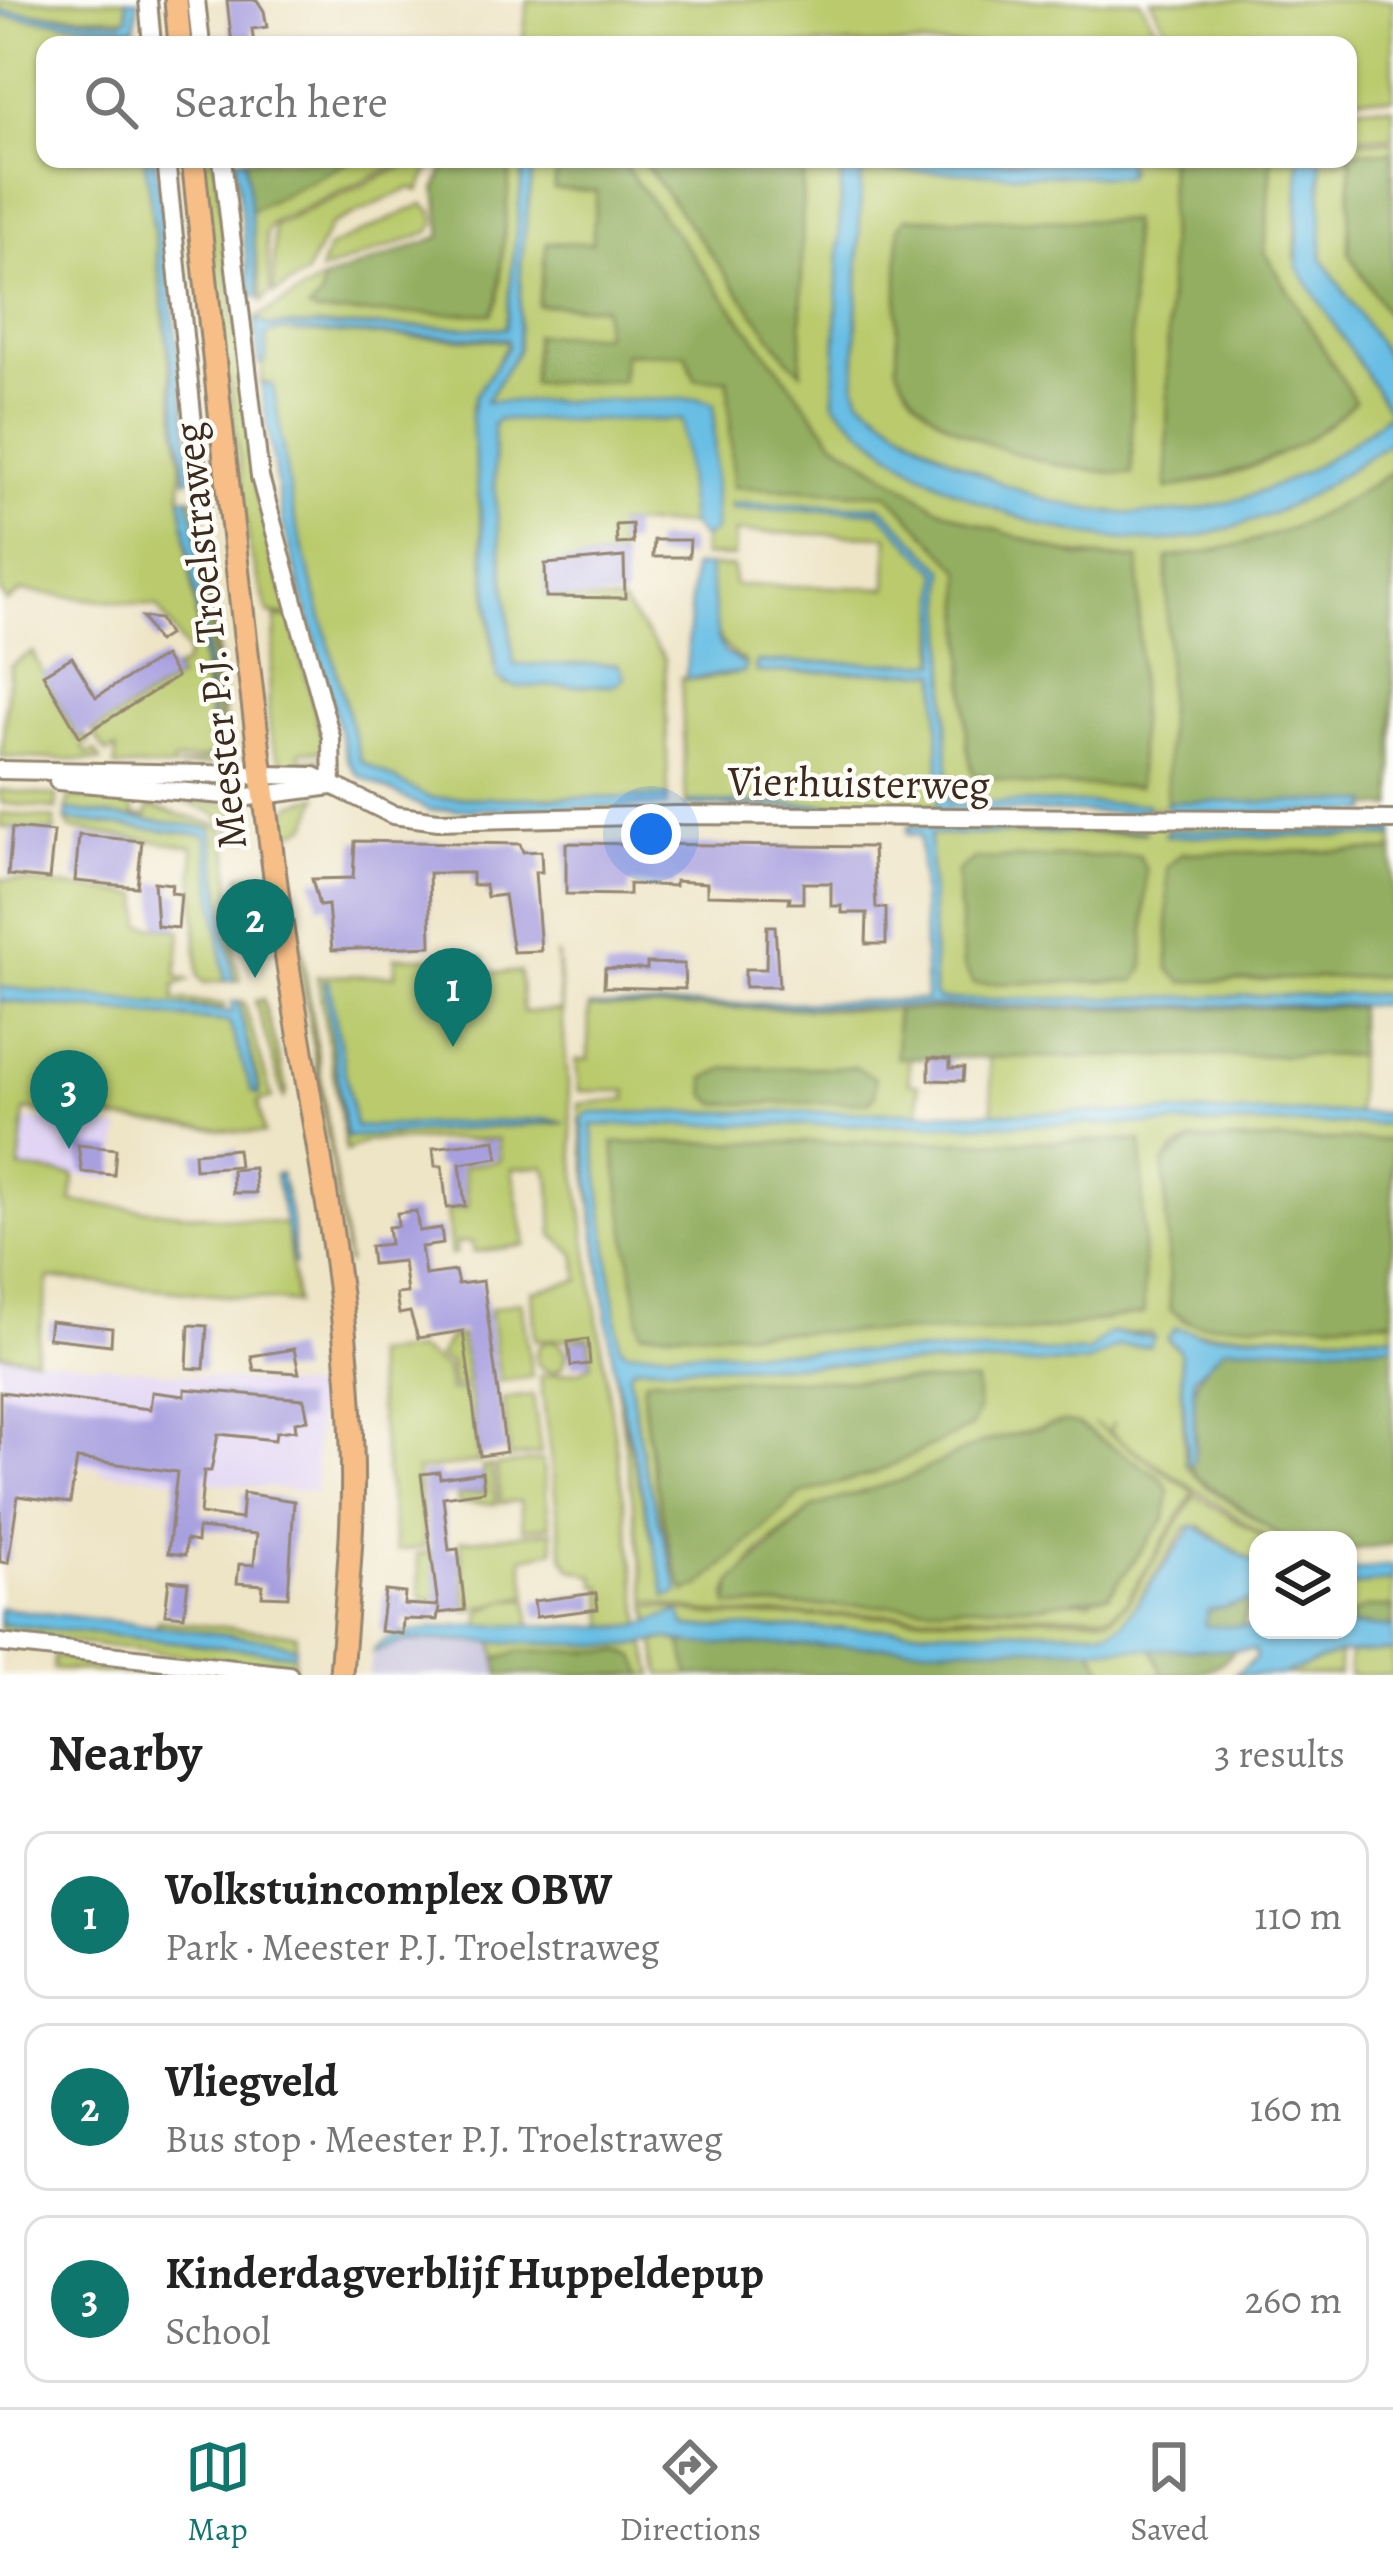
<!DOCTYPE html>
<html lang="en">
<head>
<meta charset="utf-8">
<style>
  :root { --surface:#fff; --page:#f2f2f2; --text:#222; --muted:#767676; --line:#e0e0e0; --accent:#0f766e }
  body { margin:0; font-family:Alegreya,serif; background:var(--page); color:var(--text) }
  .controls { position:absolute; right:36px; bottom:36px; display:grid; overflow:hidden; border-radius:24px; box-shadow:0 3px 9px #0004 }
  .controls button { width:108px; height:108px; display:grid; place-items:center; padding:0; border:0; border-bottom:3px solid var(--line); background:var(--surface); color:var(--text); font:60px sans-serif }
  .you { position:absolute; left:651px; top:834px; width:42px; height:42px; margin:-30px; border:9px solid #fff; border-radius:50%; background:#1a73e8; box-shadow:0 0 0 18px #1a73e833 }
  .badge { display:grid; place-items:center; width:78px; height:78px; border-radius:50%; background:var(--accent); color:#fff; font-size:39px; font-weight:700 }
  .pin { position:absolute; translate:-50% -99px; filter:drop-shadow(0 3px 6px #0008) }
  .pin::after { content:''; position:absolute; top:63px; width:42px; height:36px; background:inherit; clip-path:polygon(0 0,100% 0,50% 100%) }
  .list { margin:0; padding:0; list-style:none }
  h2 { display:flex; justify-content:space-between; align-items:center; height:156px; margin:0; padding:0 48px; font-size:51px }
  h2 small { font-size:39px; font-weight:400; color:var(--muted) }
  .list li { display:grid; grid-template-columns:78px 1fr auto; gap:36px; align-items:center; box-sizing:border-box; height:168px; margin:0 24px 24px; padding:0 24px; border:3px solid var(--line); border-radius:24px }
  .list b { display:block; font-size:45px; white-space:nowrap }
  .list p { margin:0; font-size:39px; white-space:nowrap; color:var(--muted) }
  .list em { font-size:39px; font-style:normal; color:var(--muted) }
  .icon { flex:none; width:66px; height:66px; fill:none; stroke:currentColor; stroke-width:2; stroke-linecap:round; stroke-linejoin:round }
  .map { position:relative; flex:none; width:1393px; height:1675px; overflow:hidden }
  .search { position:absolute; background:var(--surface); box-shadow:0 3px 9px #0004; left:36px; right:36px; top:36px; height:132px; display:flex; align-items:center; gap:30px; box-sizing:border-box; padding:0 42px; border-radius:24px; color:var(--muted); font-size:45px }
  .sheet { height:732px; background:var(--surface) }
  nav { display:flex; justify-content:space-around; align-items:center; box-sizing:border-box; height:168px; border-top:3px solid var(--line); background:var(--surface); font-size:33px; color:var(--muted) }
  nav a { display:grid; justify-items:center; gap:6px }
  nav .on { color:var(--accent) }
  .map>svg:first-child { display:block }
  .built { fill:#e1d4f4 }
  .industrial { fill:#c5c0db }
  .green { fill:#baca6d; stroke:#7a7a46; stroke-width:3; fill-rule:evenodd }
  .forest { fill:#93ae60; stroke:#676c3f; stroke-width:3 }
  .water { fill:#67bee4; stroke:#517481; stroke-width:3 }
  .building { fill:#a79fdf }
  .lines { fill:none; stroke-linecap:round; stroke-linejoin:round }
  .minor-casing { stroke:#948772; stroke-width:22 }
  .major-casing { stroke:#948772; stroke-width:27 }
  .minor { stroke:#fff; stroke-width:16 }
  .major { stroke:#f7be87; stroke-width:21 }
  .labels { text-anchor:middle; stroke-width:9; stroke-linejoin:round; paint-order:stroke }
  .street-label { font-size:42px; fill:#3b2a1e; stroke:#fdfcf7 }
</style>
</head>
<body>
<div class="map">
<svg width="1393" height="1675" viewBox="0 0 1393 1675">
  <rect width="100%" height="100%" fill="#fdfcf7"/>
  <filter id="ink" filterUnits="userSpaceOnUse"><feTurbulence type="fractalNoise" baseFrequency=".00833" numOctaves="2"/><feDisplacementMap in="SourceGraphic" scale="24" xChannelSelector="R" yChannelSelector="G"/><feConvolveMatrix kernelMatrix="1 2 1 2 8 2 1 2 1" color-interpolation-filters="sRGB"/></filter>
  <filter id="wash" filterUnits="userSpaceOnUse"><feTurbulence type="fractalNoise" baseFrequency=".004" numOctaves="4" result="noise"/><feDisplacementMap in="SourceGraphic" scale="48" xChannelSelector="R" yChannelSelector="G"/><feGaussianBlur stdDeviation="2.7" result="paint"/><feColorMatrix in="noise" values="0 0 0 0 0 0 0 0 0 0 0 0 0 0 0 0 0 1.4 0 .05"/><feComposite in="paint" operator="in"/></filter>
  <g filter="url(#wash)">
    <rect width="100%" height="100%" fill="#eee4c6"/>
    <g class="built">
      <polygon points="23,1119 120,1129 115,1179 19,1170"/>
      <polygon points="0,1354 317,1389 316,1492 101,1472 100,1467 0,1456"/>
    </g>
    <polygon class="industrial" points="410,1640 493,1642 500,1675 369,1675 373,1652"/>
    <g class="green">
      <polygon points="0,0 126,0 128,18 0,11"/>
      <polygon points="528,0 1140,0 1165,45 522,45"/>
      <polygon points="1151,0 1393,0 1393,98 1348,97 1348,45 1174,45"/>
      <polygon points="0,16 132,28 134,45 45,45 45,159 145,159 182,469 181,497 211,731 215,734 195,522 188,497 195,499 200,515 220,738 212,756 173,762 173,768 115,767 116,749 106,753 93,732 178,678 174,670 184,665 188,654 158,607 22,591 7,602 0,592"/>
      <polygon points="1348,106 1393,107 1393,137 1348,136"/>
      <polygon points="1348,140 1393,141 1393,152 1351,152 1349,253 1393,324 1393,366 1322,258 1321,159 1348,159"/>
      <polygon points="202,159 214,159 257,497 290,615 269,614 250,553"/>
      <polygon points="355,159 411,159 272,223 266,234 271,291 262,302 250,211"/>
      <polygon points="420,159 434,159 419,191 411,188 331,225 305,275 274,294 274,226"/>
      <polygon points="511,159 524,159 506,328 267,325 255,319 323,280 321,298 310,309 498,299"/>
      <path d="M534,159H558L554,189L597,191L592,244L547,243L539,305L605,307L604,336L622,380L623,353L686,354L728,379L734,486L888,494L962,571L967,746L973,774L1138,559L1054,552L970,521L936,507L833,440L619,159H641L800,370L803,159H842L834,402C864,436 907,460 946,482C1045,540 1167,560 1275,512C1317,494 1354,466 1393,440V471C1314,524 1262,546 1168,558L1167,807L1148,808L1147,804L948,802L945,570L881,506L730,504L732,509L878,511L939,573L936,664L757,662L755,667L758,672H938L940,802L932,806L686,803L681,677L699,680L744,672L745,661C707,645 713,603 709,566L733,567L734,585L887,588L888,536L735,532L734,557L703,556V538L714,531V405L486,402L518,350L521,261Z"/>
      <path d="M1126,159H1169L1167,488C1247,477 1293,453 1354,401L1265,252L1272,159H1299L1295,257L1390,413C1206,568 1041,534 860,398L855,385L861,175L873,170L1129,172ZM897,366L980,440L917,397Z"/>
      <polygon points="423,204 432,211 435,223 429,232 320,272 328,248"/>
      <polygon points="275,331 509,341 472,405 471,417 494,667 505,685 615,685 514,665 496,506 493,425 497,420 683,420 690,524 617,525 619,557 545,565 546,597 622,603 665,658 668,798 429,798 361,761 293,513 268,383 261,384 266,336"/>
      <polygon points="203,515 227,744 210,765 176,768 214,758 223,744"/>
      <path d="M276,617H291L325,751H300V759H321L306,769L288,767C252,740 277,648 276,617Z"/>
      <polygon points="32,652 78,739 86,736 90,742 83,747 87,754 95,751 101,761 1,757 10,666"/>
      <polygon points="0,790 57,796 56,809 0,803"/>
      <polygon points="319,796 308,825 286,836 285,817 293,804"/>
      <polygon points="69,797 133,804 133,815 147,816 149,806 221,826 228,842 235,960 241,980 234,981 212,828 67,810"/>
      <polygon points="174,797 226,804 244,816 247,839 238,837 215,813"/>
      <polygon points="0,813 55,819 54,832 0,827"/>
      <polygon points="66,820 206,835 227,981 204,983 198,976 193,847 70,829"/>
      <polygon points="909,823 1393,825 1393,830 1166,831 1167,836 1393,836 1393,851 1182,853 1182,982 1393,976 1393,994 940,1000 934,995 930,835 1147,833"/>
      <polygon points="240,875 254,875 255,942 248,943"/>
      <polygon points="0,879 140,895 142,925 181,930 177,976 188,980 175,985 174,999 224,1004 223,1009 20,994 0,987"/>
      <polygon points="300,933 348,1265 296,938"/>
      <path d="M557,953L574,1155L642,1625L606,1627L602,1586H596L594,1576L570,1568L563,1556L540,1376L580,1371L592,1364L588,1338L535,1340L532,1291L580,1280L575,1254L553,1235L551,1182L544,1166L512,1169L526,1245L474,1252L472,1242L456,1243V1254L451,1255L447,1210L468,1207L463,1166L500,1161L498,1139L368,1141L346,1151L317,976L395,975V957L483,958L485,973L520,972L523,1012L561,1011ZM328,981L355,1127L547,1119L565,1123L347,1137Z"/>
      <polygon points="263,999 287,1091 284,1098 255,1001"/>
      <polygon points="0,1001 230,1022 260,1091 238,1002 244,1002 272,1098 258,1102 264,1134 25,1110 19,1169 74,1175 72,1202 286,1224 296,1303 49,1278 35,1358 0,1354"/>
      <path d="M589,1007L896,1010L897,1057H909V1083L918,1085L919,1112H709L582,1120L623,1417L666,1597L679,1592L644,1465L629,1373L635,1366L1086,1363L1119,1346H1150L1151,1333H1109L1088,1352L626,1351L620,1346L592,1125L600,1123L1393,1124V1140L1192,1141L1175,1149L1164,1163L1170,1309L1185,1322L1393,1320V1335L1182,1332L1168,1341L1180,1351L1185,1464L1207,1487L1286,1540H1272L1120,1440L1110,1431L1114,1422L1108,1432L1093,1423L1194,1492L1125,1603L1110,1615L719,1614L647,1601L580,1124L579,1104L627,1099V1091H579L576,1060L588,1059ZM656,1378L976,1383L970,1427L875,1473L800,1494L702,1585L686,1592C671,1574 637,1404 645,1381ZM1064,1422L1077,1424L1161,1478L1169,1490L1091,1601L728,1605L727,1593L759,1552L815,1506L903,1480L981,1443Z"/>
      <polygon points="1358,1055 1357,1113 993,1112 989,1057"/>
      <polygon points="521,1301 532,1377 500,1381 490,1309"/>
      <polygon points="461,1336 469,1384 452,1386 450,1364 438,1357 450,1337"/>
      <circle cx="551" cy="1356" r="15"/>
      <polygon points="418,1350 446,1368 449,1391 470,1389 479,1462 417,1471 425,1547 396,1551 372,1354"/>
      <polygon points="533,1395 541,1454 510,1458 503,1399"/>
      <polygon points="542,1460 550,1526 523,1529 520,1501 500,1503 496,1466"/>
      <polygon points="491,1466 496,1504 458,1503 457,1496 485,1492 482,1467"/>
      <polygon points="1195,1495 1268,1540 1258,1540 1258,1565 1201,1527 1186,1528 1123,1623 1109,1631 686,1627 680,1612 651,1624 647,1605 719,1616 1111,1618 1127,1604"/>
      <polygon points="552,1531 554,1550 522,1558 528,1595 467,1611 460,1541"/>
      <polygon points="432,1552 439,1599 421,1600 417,1554"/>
      <polygon points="1393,1580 1393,1627 1348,1625 1348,1587"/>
      <polygon points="528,1599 530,1626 480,1626 480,1612 507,1600"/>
      <polygon points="158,1621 296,1634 295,1647 158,1628"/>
      <polygon points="0,1624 294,1654 294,1668 0,1634"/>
      <polygon points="669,1639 682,1643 689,1675 661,1675 655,1642"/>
      <polygon points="594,1641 646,1644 654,1675 644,1675 636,1657 519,1652 497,1659 493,1642"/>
      <polygon points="1090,1645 1151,1645 1163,1675 1107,1675"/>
      <polygon points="1393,1651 1393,1675 1349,1675 1350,1652"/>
      <polygon points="1339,1653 1339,1675 1281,1675"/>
      <polygon points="54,1657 159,1669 158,1675 53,1669"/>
    </g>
    <g class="forest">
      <polygon points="1351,151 1393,152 1393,324 1349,253"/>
      <polygon points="245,159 355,159 250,211"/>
      <polygon points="447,159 511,159 498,299 492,314 317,313 309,309 321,298 323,280 442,236 436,189"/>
      <polygon points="558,159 619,159 833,440 936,507 970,521 1078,557 1139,559 1139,787 1025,785 973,774 967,746 962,571 888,494 733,487 728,379 695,379 686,354 624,353 622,381 532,383 535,335 604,335 604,307 538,305 547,243 592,243 597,191 554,189"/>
      <polygon points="641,159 803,159 801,372 787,358"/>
      <path d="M1169,159H1272L1265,252L1355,401C1301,456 1240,472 1167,489Z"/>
      <path d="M906,218L1131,221L1132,474C1065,472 920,441 897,366L899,227Z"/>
      <path d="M1393,471V807L1167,802V558C1262,546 1314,524 1393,471Z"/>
      <polygon points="1393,851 1393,976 1182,982 1169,969 1167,867 1182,853"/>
      <polygon points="1139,855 1146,870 1144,968 1135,981 973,984 963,965 957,872 974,859"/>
      <polygon points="1358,1007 1358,1055 897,1058 896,1010"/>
      <polygon points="855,1067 875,1078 875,1096 868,1102 717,1104 706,1095 705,1078 726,1068"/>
      <polygon points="1393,1140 1393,1320 1195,1324 1170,1310 1164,1162 1192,1141"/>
      <path d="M1142,1141L1144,1314C1102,1318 1067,1330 1024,1332H641L613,1143Z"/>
      <path d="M1393,1345V1544L1348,1550V1540H1286L1196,1476L1191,1465C1207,1411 1171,1391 1226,1346Z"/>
      <path d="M656,1378L976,1382L978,1411L971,1427L875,1473L800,1494L702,1585L686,1592C671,1575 637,1403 645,1380Z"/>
      <polygon points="1064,1422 1077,1424 1161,1478 1169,1490 1165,1519 1109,1595 1034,1606 728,1606 732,1582 815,1506 903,1480 981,1443"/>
      <polygon points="1258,1600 1258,1608 1247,1610 1242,1628 1205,1626 1208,1610"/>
      <polygon points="1393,1607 1393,1627 1350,1625 1352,1614 1368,1607"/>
      <polygon points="682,1643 1090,1645 1107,1675 689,1675"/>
      <path d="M1151,1645L1235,1648C1219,1674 1190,1675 1163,1675Z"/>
      <polygon points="621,1651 636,1657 644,1675 500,1675 497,1659 519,1652"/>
    </g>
    <g class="water">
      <polygon points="126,0 138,0 135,28 0,16 0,11 121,21 128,17"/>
      <polygon points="145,159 155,159 193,477 186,480"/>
      <polygon points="235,159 245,159 259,298 251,295"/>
      <polygon points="524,159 534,159 521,261 518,350 486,402 700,399 714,404 715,531 703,538 690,524 682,420 497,420 493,425 496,506 514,665 618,664 625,677 615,685 515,687 497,678 471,417 475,396 508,346 507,339 275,331 266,336 266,361 259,364 255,319 268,326 506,328"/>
      <path d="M842,159L1127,160L1126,177L873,170L861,176L855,385L860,398C1035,534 1211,564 1390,413L1297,266L1299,159H1321L1322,258L1393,366V440C1352,467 1312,499 1266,516C1231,529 1186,543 1149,541C1038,538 909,485 834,402Z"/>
      <polygon points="261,384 273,385 293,513 361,761 430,798 668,798 666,806 429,810 358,775 348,761 283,522"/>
      <polygon points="181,497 188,497 195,522 214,735"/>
      <polygon points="731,504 881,506 945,570 948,802 1147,804 1147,813 686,806 691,802 932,806 939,802 938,672 757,672 756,662 938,663 939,573 878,511 733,509"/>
      <polygon points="709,566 718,640 725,653 746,666 744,672 686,679 693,567"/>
      <polygon points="1167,802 1369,802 1369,812 1169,813"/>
      <polygon points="67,810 211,828 234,981 225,981 206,835 66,820"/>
      <polygon points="908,827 1147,831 930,835 934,995 940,1000 1393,994 1393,1005 589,1007 926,1000 920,836 907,834"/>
      <polygon points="1168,830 1393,830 1393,836 1166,836"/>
      <polygon points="324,981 329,981 355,1127 547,1119 565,1122 346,1137"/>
      <polygon points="0,987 232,1012 232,1002 238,1002 259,1095 252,1092 229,1022 0,1001"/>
      <polygon points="709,1112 1393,1113 1393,1124 592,1125 620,1346 626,1351 1088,1352 1109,1333 1154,1337 1150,1346 1119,1346 1086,1363 635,1366 629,1373 644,1465 679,1592 666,1597 613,1362 582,1120 588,1113"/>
      <polygon points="280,1173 292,1221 295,1266 275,1175"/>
      <polygon points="1176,1328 1200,1334 1393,1335 1393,1345 1226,1347 1194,1377 1194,1461 1188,1465 1180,1351 1167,1338"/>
      <path d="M1193,1526L1258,1565V1600L1208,1610L1205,1626L1393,1627V1651L1339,1653L1281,1675H1234L1256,1658L1255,1650L695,1644L669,1639L629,1646L410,1640L373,1652C390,1612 583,1629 629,1627C650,1626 663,1614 680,1612L686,1627L1109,1631L1123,1623Z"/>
      <polygon points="1393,1565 1393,1580 1348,1587 1348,1571"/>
      <polygon points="0,1608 271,1640 295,1647 294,1654 0,1624"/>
    </g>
    <g id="blocks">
      <g class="building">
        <polygon points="227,0 257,0 264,11 267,27 252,29 254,45 232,45"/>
        <polygon points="632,524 633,543 617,544 616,525"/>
        <polygon points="654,540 690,540 689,557 653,557"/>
        <polygon points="624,557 625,598 546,597 545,564"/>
        <polygon points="142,617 159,619 168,635 157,642"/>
        <polygon points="164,656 177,677 80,737 43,674 72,657 96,697"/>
        <polygon points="12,828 54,832 49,879 8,875"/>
        <polygon points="79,835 142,841 137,887 75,881"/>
        <polygon points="355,841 520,844 523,852 541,851 542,872 535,872 541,951 513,952 504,895 487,897 485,885 472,885 472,873 429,873 431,946 332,950 328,905 319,906 312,879 353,878"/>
        <polygon points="566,843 873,847 876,908 886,908 886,944 866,944 867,913 842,913 842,906 831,906 831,883 803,883 803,903 789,903 790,897 707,895 707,883 675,881 675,886 629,884 629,895 566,894"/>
        <polygon points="154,882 172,884 171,893 181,894 178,928 157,926"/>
        <polygon points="767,926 775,926 779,987 745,987 745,969 766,969"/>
        <polygon points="647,963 684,964 685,989 604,987 605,968 647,969"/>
        <polygon points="929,1058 950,1059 950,1068 964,1068 963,1081 929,1080"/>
        <polygon points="495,1140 498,1158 460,1164 465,1206 447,1208 442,1166 435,1166 433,1148"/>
        <polygon points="78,1145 116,1149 114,1175 82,1172"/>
        <polygon points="237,1149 239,1166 195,1169 194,1153"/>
        <polygon points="254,1168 256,1193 233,1193 232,1170"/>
        <polygon points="416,1211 419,1231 441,1228 443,1244 421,1247 425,1275 455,1271 458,1284 483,1281 506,1452 480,1456 463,1331 418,1338 410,1312 399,1314 396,1294 407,1293 403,1261 372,1264 370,1246 390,1244 388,1227 398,1226 397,1213"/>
        <polygon points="50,1321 112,1328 111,1345 48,1338"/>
        <polygon points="189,1325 207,1326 204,1369 187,1368"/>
        <polygon points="588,1339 590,1364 571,1366 568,1342"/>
        <polygon points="294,1349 299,1373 254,1370 251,1356"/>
        <polygon points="185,1389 304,1399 308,1420 295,1422 296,1430 276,1432 275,1440 218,1434 211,1471 204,1471 200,1514 241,1519 243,1493 294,1501 288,1597 262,1596 263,1585 237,1583 239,1564 254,1565 257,1534 198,1528 197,1542 186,1540 185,1555 168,1553 177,1472 111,1463 77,1459 70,1503 18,1496 8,1563 0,1562 0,1392 150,1409 152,1392 185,1396"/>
        <polygon points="439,1472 440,1478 482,1472 484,1491 443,1497 449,1550 458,1549 465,1610 439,1613 439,1608 437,1620 403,1619 402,1634 380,1631 385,1591 405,1593 404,1604 438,1606 421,1474"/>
        <polygon points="169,1580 188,1582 184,1616 165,1614"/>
        <polygon points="596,1593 598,1609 536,1617 534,1601"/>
      </g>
    </g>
  </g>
  <g filter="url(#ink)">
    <use href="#blocks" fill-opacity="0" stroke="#948772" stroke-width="3"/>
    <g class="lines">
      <defs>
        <g id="minor">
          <polyline points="148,0 152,45"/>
          <polyline points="196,0 201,45"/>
          <polyline points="166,159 202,512"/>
          <polyline points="222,159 260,477 331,737 332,786"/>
          <polyline points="0,770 314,776 393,815 438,821 676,815 1393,820"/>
          <polyline points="58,781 248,797 332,786"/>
          <polyline points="0,1643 289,1675"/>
        </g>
        <g id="major">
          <polyline points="176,0 180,45"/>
          <path d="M193,159C219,406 245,653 278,899C303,1082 347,1263 352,1448C355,1524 346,1600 341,1675"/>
        </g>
      </defs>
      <use href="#minor" class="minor-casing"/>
      <use href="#major" class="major-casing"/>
      <use href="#minor" class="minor"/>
      <use href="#major" class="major"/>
    </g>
  </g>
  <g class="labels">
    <g class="street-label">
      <text transform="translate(209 636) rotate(-96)" y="15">Meester P.J. Troelstraweg</text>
      <text transform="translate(859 782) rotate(1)" y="15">Vierhuisterweg</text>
    </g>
  </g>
</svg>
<div class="controls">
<button><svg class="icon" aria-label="layers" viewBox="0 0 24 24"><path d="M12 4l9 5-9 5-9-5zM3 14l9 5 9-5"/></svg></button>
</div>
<div class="you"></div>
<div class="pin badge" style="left:453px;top:1047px">1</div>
<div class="pin badge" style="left:255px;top:978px">2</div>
<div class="pin badge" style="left:69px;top:1149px">3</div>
<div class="search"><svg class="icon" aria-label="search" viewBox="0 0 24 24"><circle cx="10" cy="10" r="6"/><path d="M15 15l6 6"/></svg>Search here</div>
</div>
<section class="sheet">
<h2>Nearby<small>3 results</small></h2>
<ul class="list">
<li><span class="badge">1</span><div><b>Volkstuincomplex OBW</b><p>Park · Meester P.J. Troelstraweg</p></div><em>110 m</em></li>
<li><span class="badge">2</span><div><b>Vliegveld</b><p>Bus stop · Meester P.J. Troelstraweg</p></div><em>160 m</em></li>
<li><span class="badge">3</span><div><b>Kinderdagverblijf Huppeldepup</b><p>School</p></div><em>260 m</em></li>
</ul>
</section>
<nav>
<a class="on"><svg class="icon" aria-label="map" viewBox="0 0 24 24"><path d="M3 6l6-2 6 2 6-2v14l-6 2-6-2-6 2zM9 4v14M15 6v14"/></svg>Map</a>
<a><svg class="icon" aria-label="directions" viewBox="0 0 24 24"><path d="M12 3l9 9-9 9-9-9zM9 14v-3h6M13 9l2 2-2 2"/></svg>Directions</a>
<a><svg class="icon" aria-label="saved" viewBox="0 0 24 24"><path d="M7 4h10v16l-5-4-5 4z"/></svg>Saved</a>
</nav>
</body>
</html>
